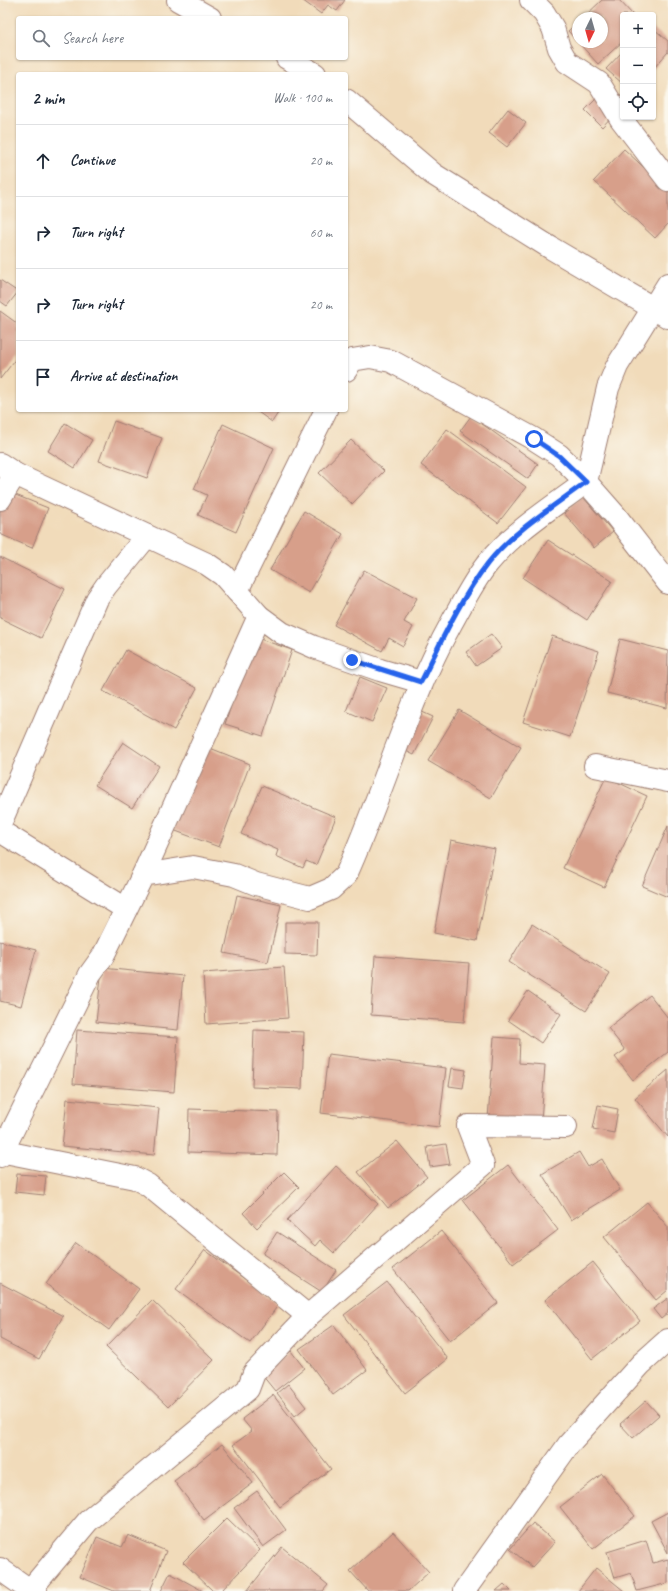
<!DOCTYPE html>
<html lang="en">
<head>
<meta charset="utf-8">
<style>
  :root { --surface:#fff; --page:#f6f6f7; --text:#1f2937; --muted:#747a83; --line:#e0e1e3 }
  body { margin:0; font-family:Caveat,sans-serif; background:var(--page); color:var(--text) }
  .controls { position:absolute; right:12px; top:12px; display:grid; overflow:hidden; border-radius:4px; box-shadow:0 1px 3px #0004 }
  .controls button { width:36px; height:36px; display:grid; place-items:center; padding:0; border:0; border-bottom:1px solid var(--line); background:var(--surface); color:var(--text); font:20px sans-serif }
  .compass { position:absolute; left:572px; top:12px; width:36px; height:36px; border-radius:50%; background:var(--surface); box-shadow:0 1px 3px #0004; rotate:185deg }
  .stop { position:absolute; width:12px; height:12px; margin:-9px; border:3px solid #2563eb; border-radius:50%; background:#fff }
  .stop.end { background:#2563eb; border-color:#fff; box-shadow:0 1px 4px #0008 }
  .list { margin:0; padding:0; list-style:none }
  h2 { display:flex; justify-content:space-between; align-items:center; height:52px; margin:0; padding:0 16px; font-size:17px }
  h2 small { font-size:13px; font-weight:400; color:var(--muted) }
  .list li { display:grid; grid-template-columns:26px 1fr auto; gap:12px; align-items:center; box-sizing:border-box; height:72px; padding:0 16px; border-top:1px solid var(--line) }
  .list b { display:block; font-size:15px; white-space:nowrap }
  .list em { font-size:13px; font-style:normal; color:var(--muted) }
  .icon { flex:none; width:22px; height:22px; fill:none; stroke:currentColor; stroke-width:2; stroke-linecap:round; stroke-linejoin:round }
  .map { position:relative; flex:none; width:668px; height:1591px; overflow:hidden }
  .search { position:absolute; background:var(--surface); box-shadow:0 1px 3px #0004; left:16px; top:16px; width:332px; height:44px; display:flex; align-items:center; gap:10px; box-sizing:border-box; padding:0 14px; border-radius:4px; color:var(--muted); font-size:15px }
  .panel { position:absolute; background:var(--surface); box-shadow:0 1px 3px #0004; left:16px; top:72px; width:332px; height:340px; border-radius:4px }
  .map>svg:first-child { display:block }
  .building { fill:#d79f8a }
  .lines { fill:none; stroke-linecap:round; stroke-linejoin:round }
  .minor-casing { stroke:#9e7d72; stroke-width:24 }
  .minor { stroke:#fff; stroke-width:22 }
  .route { stroke:#2563eb; stroke-width:5 }
</style>
</head>
<body>
<div class="map">
<svg width="668" height="1591" viewBox="0 0 668 1591">
  <rect width="100%" height="100%" fill="#fbf7ec"/>
  <filter id="ink" filterUnits="userSpaceOnUse"><feTurbulence type="fractalNoise" baseFrequency=".025" numOctaves="2"/><feDisplacementMap in="SourceGraphic" scale="8" xChannelSelector="R" yChannelSelector="G"/><feConvolveMatrix kernelMatrix="1 2 1 2 8 2 1 2 1" color-interpolation-filters="sRGB"/></filter>
  <filter id="wash" filterUnits="userSpaceOnUse"><feTurbulence type="fractalNoise" baseFrequency=".012" numOctaves="4" result="noise"/><feDisplacementMap in="SourceGraphic" scale="16" xChannelSelector="R" yChannelSelector="G"/><feGaussianBlur stdDeviation="0.9" result="paint"/><feColorMatrix in="noise" values="0 0 0 0 0 0 0 0 0 0 0 0 0 0 0 0 0 1.4 0 .05"/><feComposite in="paint" operator="in"/></filter>
  <g filter="url(#wash)">
    <rect width="100%" height="100%" fill="#f1dbba"/>
    <g id="blocks">
      <g class="building">
        <polygon points="302,0 345,0 337,11 328,5 321,14"/>
        <polygon points="602,0 619,0 633,15 623,15 623,41 598,64 568,31 578,22 578,42 602,42 602,18 583,18"/>
        <polygon points="653,28 668,41 668,52 653,69"/>
        <polygon points="623,51 623,84 606,69"/>
        <polygon points="598,97 615,113 602,127 585,110"/>
        <polygon points="508,109 526,123 507,147 489,133"/>
        <polygon points="624,149 668,190 668,224 655,238 594,181"/>
        <polygon points="0,280 18,292 7,306 0,301"/>
        <polygon points="0,311 18,324 18,356 0,379"/>
        <polygon points="255,410 280,410 272,422"/>
        <polygon points="471,416 538,464 528,479 460,431"/>
        <polygon points="114,421 162,438 147,478 99,461"/>
        <polygon points="65,423 92,440 75,468 48,451"/>
        <polygon points="223,424 274,448 236,532 198,515 207,495 194,489"/>
        <polygon points="447,429 526,487 498,523 421,465"/>
        <polygon points="351,440 384,471 352,504 319,473"/>
        <polygon points="8,492 48,508 32,548 0,534 0,512"/>
        <polygon points="583,497 613,532 594,548 564,513"/>
        <polygon points="304,511 343,534 309,593 270,570"/>
        <polygon points="548,540 612,581 587,620 523,578"/>
        <polygon points="0,557 65,589 41,638 0,618"/>
        <polygon points="364,570 417,598 404,622 413,627 403,646 389,638 382,651 334,625"/>
        <polygon points="491,634 502,648 476,666 466,652"/>
        <polygon points="552,636 599,651 570,737 523,722"/>
        <polygon points="254,637 292,650 263,736 225,724"/>
        <polygon points="620,639 668,651 667,708 607,693"/>
        <polygon points="126,650 197,688 174,730 103,691"/>
        <polygon points="360,677 387,688 372,722 346,711"/>
        <polygon points="459,710 521,747 491,798 428,761"/>
        <polygon points="420,711 433,717 414,755 400,748"/>
        <polygon points="123,742 159,766 132,808 95,785"/>
        <polygon points="205,746 250,764 219,847 173,830"/>
        <polygon points="606,777 647,796 604,887 563,868"/>
        <polygon points="262,786 336,817 316,865 306,861 303,868 276,856 278,850 241,834"/>
        <polygon points="668,826 668,897 642,886"/>
        <polygon points="451,840 495,849 477,941 434,933"/>
        <polygon points="237,895 281,905 268,962 224,953"/>
        <polygon points="285,922 318,922 317,955 285,954"/>
        <polygon points="532,924 610,974 586,1011 509,962"/>
        <polygon points="0,941 36,950 21,1006 0,1001"/>
        <polygon points="375,956 469,963 464,1022 371,1015"/>
        <polygon points="284,967 288,1018 206,1024 203,973"/>
        <polygon points="102,968 183,976 178,1030 96,1022"/>
        <polygon points="528,991 561,1014 541,1043 508,1020"/>
        <polygon points="650,995 668,1018 668,1052 633,1080 615,1057 625,1050 608,1028"/>
        <polygon points="77,1030 178,1037 174,1092 73,1084"/>
        <polygon points="254,1030 304,1032 302,1089 252,1087"/>
        <polygon points="494,1037 520,1039 519,1063 545,1065 541,1122 488,1119"/>
        <polygon points="328,1054 446,1068 439,1127 321,1113"/>
        <polygon points="452,1068 466,1070 463,1088 449,1086"/>
        <polygon points="668,1070 668,1137 635,1098"/>
        <polygon points="67,1099 159,1108 154,1155 62,1146"/>
        <polygon points="598,1105 618,1109 614,1133 593,1129"/>
        <polygon points="189,1109 278,1112 277,1155 188,1152"/>
        <polygon points="397,1141 427,1177 388,1208 358,1172"/>
        <polygon points="446,1144 450,1164 430,1167 427,1147"/>
        <polygon points="579,1152 588,1167 602,1159 620,1190 571,1220 542,1174"/>
        <polygon points="508,1165 558,1230 513,1264 463,1200"/>
        <polygon points="336,1166 378,1204 334,1253 320,1240 315,1246 287,1220"/>
        <polygon points="284,1172 299,1187 257,1228 243,1213"/>
        <polygon points="17,1174 46,1176 44,1195 15,1192"/>
        <polygon points="647,1202 668,1227 668,1290 656,1300 604,1237"/>
        <polygon points="441,1231 498,1303 450,1341 393,1269"/>
        <polygon points="277,1232 336,1270 322,1292 263,1254"/>
        <polygon points="76,1243 139,1289 109,1330 46,1284"/>
        <polygon points="205,1250 279,1304 250,1343 176,1289"/>
        <polygon points="593,1262 640,1321 592,1359 545,1300"/>
        <polygon points="387,1282 448,1359 405,1393 344,1315"/>
        <polygon points="0,1283 63,1316 39,1359 0,1339"/>
        <polygon points="668,1298 668,1313 661,1319 653,1309"/>
        <polygon points="152,1300 214,1360 168,1407 106,1347"/>
        <polygon points="334,1325 367,1370 333,1395 299,1349"/>
        <polygon points="291,1351 304,1368 275,1391 262,1375"/>
        <polygon points="288,1384 306,1407 295,1416 277,1393"/>
        <polygon points="273,1395 331,1469 280,1507 233,1445 252,1431 242,1419"/>
        <polygon points="646,1401 659,1415 633,1438 620,1424"/>
        <polygon points="222,1444 253,1483 204,1520 174,1481"/>
        <polygon points="602,1474 635,1516 593,1549 560,1507"/>
        <polygon points="257,1491 286,1530 263,1547 234,1508"/>
        <polygon points="668,1512 668,1553 651,1521"/>
        <polygon points="227,1518 260,1550 221,1591 213,1591 183,1562"/>
        <polygon points="533,1523 555,1542 532,1567 510,1549"/>
        <polygon points="393,1532 429,1572 408,1591 368,1591 350,1571"/>
        <polygon points="128,1535 166,1551 150,1591 114,1591 80,1577 97,1537 122,1547"/>
        <polygon points="646,1540 653,1563 668,1559 668,1583 637,1591 631,1573 615,1578 607,1552"/>
        <polygon points="282,1547 328,1585 323,1591 247,1591"/>
        <polygon points="596,1568 624,1591 578,1591"/>
        <polygon points="170,1573 203,1591 161,1591"/>
        <polygon points="504,1584 511,1591 496,1591"/>
      </g>
    </g>
  </g>
  <g filter="url(#ink)">
    <use href="#blocks" fill-opacity="0" stroke="#9e7d72" stroke-width="1"/>
    <g class="lines">
      <defs>
        <g id="minor">
          <polyline points="178,0 210,18"/>
          <polyline points="531,0 544,13 553,28 559,48 567,62 599,83 621,119 668,180"/>
          <polyline points="287,58 315,74"/>
          <polyline points="346,100 433,174 551,248 668,317"/>
          <polyline points="346,370 352,360 370,357 391,361 534,439 559,455 586,482 615,515 668,583"/>
          <polyline points="0,464 15,474 207,564 223,575 259,616 282,633 314,647 380,670 421,682"/>
          <polyline points="0,499 15,474"/>
          <polyline points="237,591 326,410"/>
          <polyline points="595,766 668,781"/>
          <polyline points="0,824 97,599 106,586 147,536"/>
          <polyline points="0,831 126,909"/>
          <path d="M143,875L193,867L234,875L256,884L310,898L331,889L346,875C384,791 407,703 452,622C463,602 474,580 488,563C515,530 553,507 586,482L608,388L617,366L668,284"/>
          <polyline points="0,1151 135,1178 148,1185 308,1316"/>
          <polyline points="0,1156 90,974 103,956 143,875 259,616"/>
          <polyline points="0,1569 24,1586 36,1591"/>
          <polyline points="31,1589 88,1521 248,1389 254,1373 308,1316 483,1165 468,1126 566,1127"/>
          <polyline points="464,1591 569,1444 641,1364 668,1340"/>
        </g>
      </defs>
      <use href="#minor" class="minor-casing"/>
      <use href="#minor" class="minor"/>
    </g>
  </g>
  <g class="lines" filter="url(#ink)">
    <path class="route" d="M352,660L421,682C441,642 460,599 488,563C512,532 554,506 586,482L559,456L534,439"/>
  </g>
</svg>
<div class="controls">
<button>+</button>
<button>−</button>
<button><svg class="icon" aria-label="locate" viewBox="0 0 24 24"><circle cx="12" cy="12" r="6"/><path d="M12 2v4M12 18v4M2 12h4M18 12h4"/></svg></button>
</div>
<svg class="compass" viewBox="-18 -18 36 36"><path d="M0-13l5 13h-10z" fill="#e53935"/><path d="M0 13l5-13h-10z" fill="#747a83"/></svg>
<div class="stop" style="left:534px;top:439px"></div>
<div class="stop end" style="left:352px;top:660px"></div>
<div class="search"><svg class="icon" aria-label="search" viewBox="0 0 24 24"><circle cx="10" cy="10" r="6"/><path d="M15 15l6 6"/></svg>Search here</div>
<section class="panel">
<h2>2 min<small>Walk · 100 m</small></h2>
<ul class="list">
<li><svg class="icon" aria-label="ahead" viewBox="0 0 24 24"><path d="M12 20V5M6 11l6-6 6 6"/></svg><div><b>Continue</b></div><em>20 m</em></li>
<li><svg class="icon" aria-label="right" viewBox="0 0 24 24"><path d="M7 20v-9h11M14 6l5 5-5 5"/></svg><div><b>Turn right</b></div><em>60 m</em></li>
<li><svg class="icon" aria-label="right" viewBox="0 0 24 24"><path d="M7 20v-9h11M14 6l5 5-5 5"/></svg><div><b>Turn right</b></div><em>20 m</em></li>
<li><svg class="icon" aria-label="arrive" viewBox="0 0 24 24"><path d="M6 21V4h12l-3 4 3 4H6"/></svg><div><b>Arrive at destination</b></div></li>
</ul>
</section>
</div>
</body>
</html>
